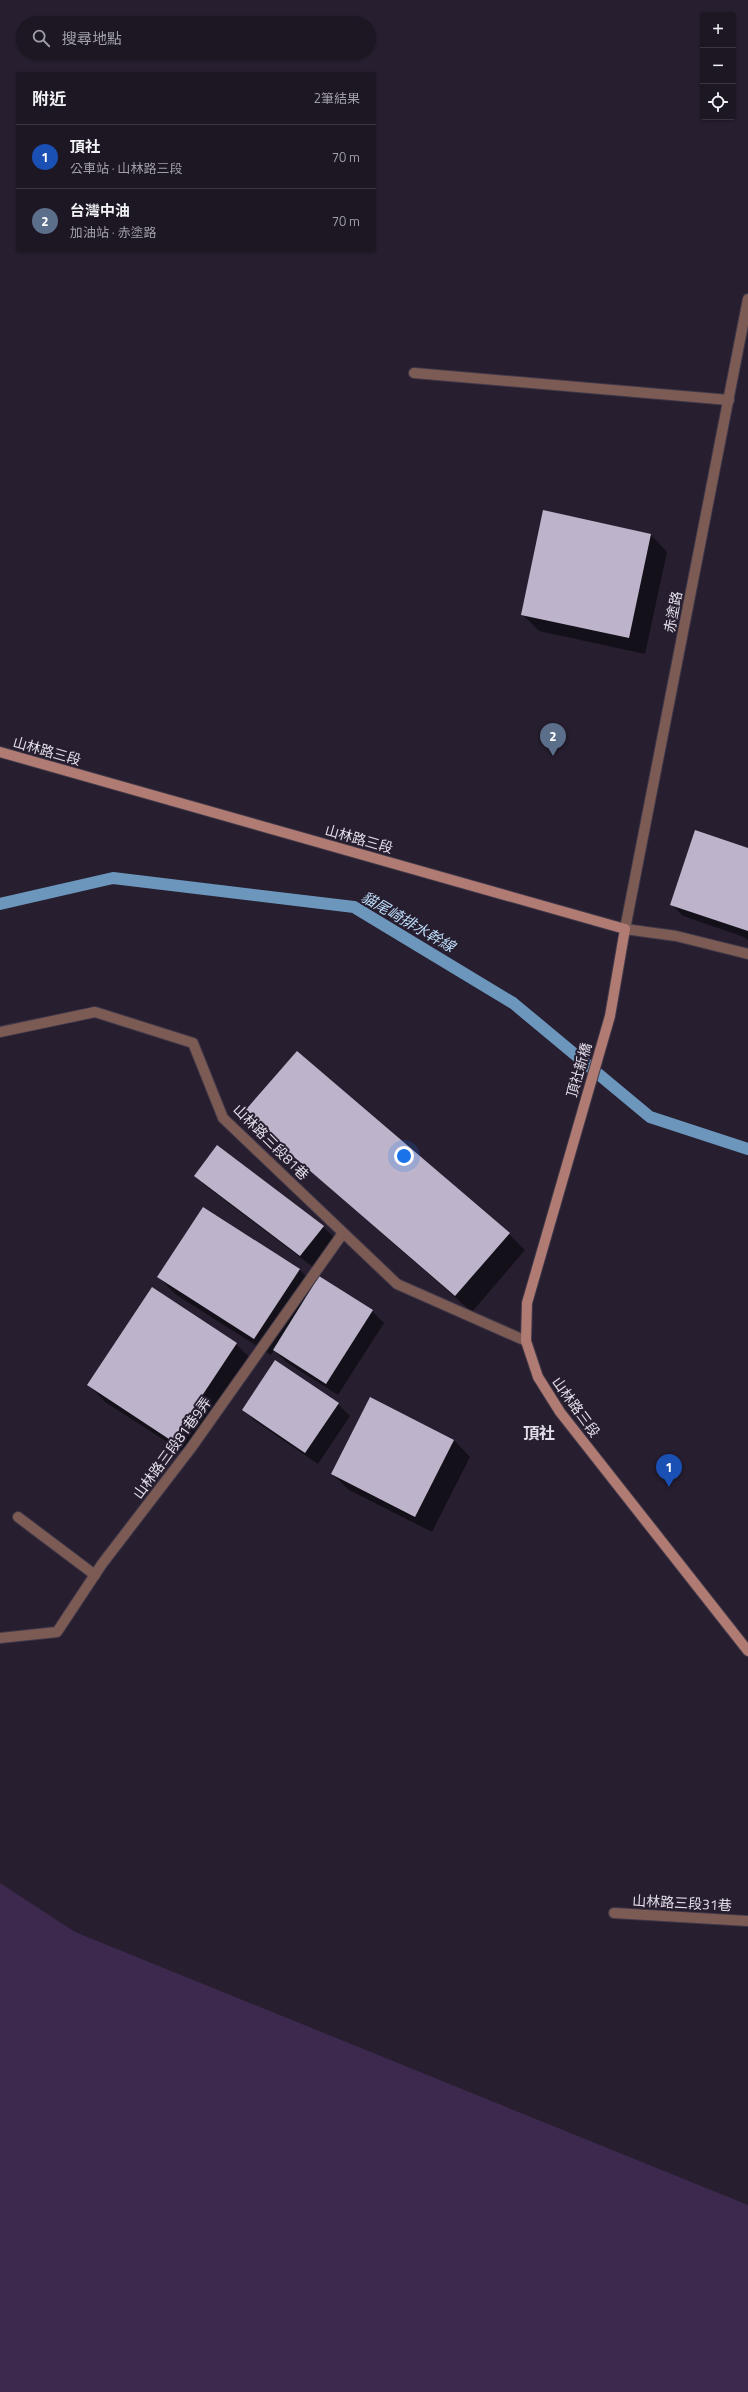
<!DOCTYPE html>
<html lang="zh-TW">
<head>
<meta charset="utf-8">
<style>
  :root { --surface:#1d1623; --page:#2a2330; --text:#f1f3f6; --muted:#a09fa6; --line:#3b3541; --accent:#f690cf }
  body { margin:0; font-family:"Titillium Web","Noto Sans TC",sans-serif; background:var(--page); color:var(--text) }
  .controls { position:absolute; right:12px; top:12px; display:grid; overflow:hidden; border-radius:4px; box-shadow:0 1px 3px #0004 }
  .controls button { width:36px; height:36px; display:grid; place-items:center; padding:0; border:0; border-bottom:1px solid var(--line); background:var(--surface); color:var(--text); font:20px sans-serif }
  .you { position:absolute; left:404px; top:1156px; width:14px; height:14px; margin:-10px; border:3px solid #fff; border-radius:50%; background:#1a73e8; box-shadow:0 0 0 6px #1a73e833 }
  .badge { display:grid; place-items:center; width:26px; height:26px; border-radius:50%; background:var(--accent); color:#fff; font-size:13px; font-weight:700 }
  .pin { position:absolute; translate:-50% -33px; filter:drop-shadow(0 1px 2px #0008) }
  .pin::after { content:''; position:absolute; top:21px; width:14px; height:12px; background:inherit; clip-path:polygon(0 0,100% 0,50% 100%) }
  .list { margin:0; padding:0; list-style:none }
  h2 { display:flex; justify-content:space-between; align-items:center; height:52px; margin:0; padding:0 16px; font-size:17px }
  h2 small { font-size:13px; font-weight:400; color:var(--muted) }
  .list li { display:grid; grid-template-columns:26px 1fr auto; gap:12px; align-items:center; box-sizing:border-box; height:64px; padding:0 16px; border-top:1px solid var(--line) }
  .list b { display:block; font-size:15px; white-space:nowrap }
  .list p { margin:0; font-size:13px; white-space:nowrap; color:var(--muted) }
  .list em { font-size:13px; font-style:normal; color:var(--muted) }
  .icon { flex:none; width:22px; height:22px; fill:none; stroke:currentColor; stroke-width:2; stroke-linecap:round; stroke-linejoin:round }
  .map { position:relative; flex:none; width:748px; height:2392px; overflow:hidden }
  .search { position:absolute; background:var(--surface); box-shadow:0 1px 3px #0004; left:16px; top:16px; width:360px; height:44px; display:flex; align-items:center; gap:10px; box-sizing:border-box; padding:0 14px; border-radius:22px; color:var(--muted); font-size:15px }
  .panel { position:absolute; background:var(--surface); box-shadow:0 1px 3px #0004; left:16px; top:72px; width:360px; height:180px; border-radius:4px }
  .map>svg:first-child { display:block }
  .green { fill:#3d294e }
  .shadow { fill:#0007 }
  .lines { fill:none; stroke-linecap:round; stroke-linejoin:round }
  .stream { stroke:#6c96bc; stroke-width:12 }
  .building { fill:#bdb4cc }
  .service-casing { stroke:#413949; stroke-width:12 }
  .minor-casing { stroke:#413949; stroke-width:12 }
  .tertiary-casing { stroke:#413949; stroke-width:12 }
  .secondary-casing { stroke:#413949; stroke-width:12 }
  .service { stroke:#7d5b55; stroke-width:10 }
  .minor { stroke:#7d5b55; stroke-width:10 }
  .tertiary { stroke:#7d5b55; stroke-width:10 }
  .secondary { stroke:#b07b72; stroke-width:10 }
  .labels { text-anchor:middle; stroke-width:4; stroke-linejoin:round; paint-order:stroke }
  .street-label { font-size:14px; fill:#e3dde9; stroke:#271e2f }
  .water-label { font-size:15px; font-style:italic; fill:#bcdcf9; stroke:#271e2f }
  .quarter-label { font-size:16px; font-weight:bold; fill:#e3dde9; stroke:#271e2f }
</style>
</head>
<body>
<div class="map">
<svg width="748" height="2392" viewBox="0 0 748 2392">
  <rect width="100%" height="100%" fill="#271e2f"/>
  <polygon class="green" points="0,1883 75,1932 748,2205 748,2392 0,2392"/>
  <g class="shadow">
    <polygon points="544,511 651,535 667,552 645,654 539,631 522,614"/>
    <polygon points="748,849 748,940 744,937 683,916 671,904"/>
    <polygon points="244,1113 509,1234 525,1250 472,1312"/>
    <polygon points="195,1176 323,1227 335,1238 313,1267 207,1187"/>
    <polygon points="299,1269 315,1285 372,1311 384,1323 338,1395 286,1362 274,1350 271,1355 175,1294 159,1277"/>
    <polygon points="236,1344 252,1360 189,1456 105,1402 89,1385"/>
    <polygon points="338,1404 350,1416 318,1464 255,1421 243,1409"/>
    <polygon points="454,1440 470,1457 432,1532 349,1490 332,1474"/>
  </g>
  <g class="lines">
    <polyline class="stream" points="0,904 113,878 354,907 513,1003 650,1117 748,1149"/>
  </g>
  <g class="building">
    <polygon points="543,510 651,534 629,638 521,615"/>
    <polygon points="695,830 748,848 748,931 670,905"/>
    <polygon points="297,1051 510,1233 455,1296 243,1113"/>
    <polygon points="217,1145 324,1226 300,1256 194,1176"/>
    <polygon points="203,1207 300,1269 254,1339 157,1277"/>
    <polygon points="319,1276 373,1310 326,1384 273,1350"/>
    <polygon points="152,1287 237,1343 172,1441 87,1385"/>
    <polygon points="275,1360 339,1403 305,1453 242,1410"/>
    <polygon points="370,1397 454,1440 415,1517 331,1474"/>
  </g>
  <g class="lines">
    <defs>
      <g id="service">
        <polyline points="0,1032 95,1012 193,1043 223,1118 397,1284 526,1341"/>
        <polyline points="18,1517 95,1575"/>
        <polyline points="0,1638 57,1632 102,1564 191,1448 343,1233"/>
      </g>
      <g id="minor">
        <polyline points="414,373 729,400"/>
        <polyline points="625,929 676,936 748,954"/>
        <polyline points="614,1913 748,1921"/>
      </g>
      <polyline id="tertiary" points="625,929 748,299"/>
      <polyline id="secondary" points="0,752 625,929 610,1016 527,1303 526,1341 538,1377 560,1412 748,1651"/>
    </defs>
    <use href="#service" class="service-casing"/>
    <use href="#minor" class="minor-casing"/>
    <use href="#tertiary" class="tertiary-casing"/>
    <use href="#secondary" class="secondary-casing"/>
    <use href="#service" class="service"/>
    <use href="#minor" class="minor"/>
    <use href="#tertiary" class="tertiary"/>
    <use href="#secondary" class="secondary"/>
  </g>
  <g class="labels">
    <g class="street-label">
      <text transform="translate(673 612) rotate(-79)" y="5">赤塗路</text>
      <text transform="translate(47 751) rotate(16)" y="5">山林路三段</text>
      <text transform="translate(359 839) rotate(16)" y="5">山林路三段</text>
      <text transform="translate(579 1070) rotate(-74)" y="5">頂社新橋</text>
      <text transform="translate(271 1142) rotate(45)" y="5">山林路三段81巷</text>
      <text transform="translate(576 1407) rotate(54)" y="5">山林路三段</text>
      <text transform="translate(172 1448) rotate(-54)" y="5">山林路三段81巷9弄</text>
      <text transform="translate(682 1903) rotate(3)" y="5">山林路三段31巷</text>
    </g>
    <g class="water-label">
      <text transform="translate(408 922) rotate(30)" y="5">貓尾崎排水幹線</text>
    </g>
    <g class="quarter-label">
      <text x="539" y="1439">頂社</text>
    </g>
  </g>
</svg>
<div class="controls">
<button>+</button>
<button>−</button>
<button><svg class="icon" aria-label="locate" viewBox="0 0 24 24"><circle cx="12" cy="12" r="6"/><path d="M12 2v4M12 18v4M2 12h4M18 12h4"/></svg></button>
</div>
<div class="you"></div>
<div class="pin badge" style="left:669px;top:1487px;background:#1a4fb4">1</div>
<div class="pin badge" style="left:553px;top:756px;background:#5c6f8a">2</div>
<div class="search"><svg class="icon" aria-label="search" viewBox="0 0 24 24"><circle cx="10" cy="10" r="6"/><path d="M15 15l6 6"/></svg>搜尋地點</div>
<section class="panel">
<h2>附近<small>2筆結果</small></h2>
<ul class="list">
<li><span class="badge" style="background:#1a4fb4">1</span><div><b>頂社</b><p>公車站 · 山林路三段</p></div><em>70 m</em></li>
<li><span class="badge" style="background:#5c6f8a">2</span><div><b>台灣中油</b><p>加油站 · 赤塗路</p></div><em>70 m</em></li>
</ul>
</section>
</div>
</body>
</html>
